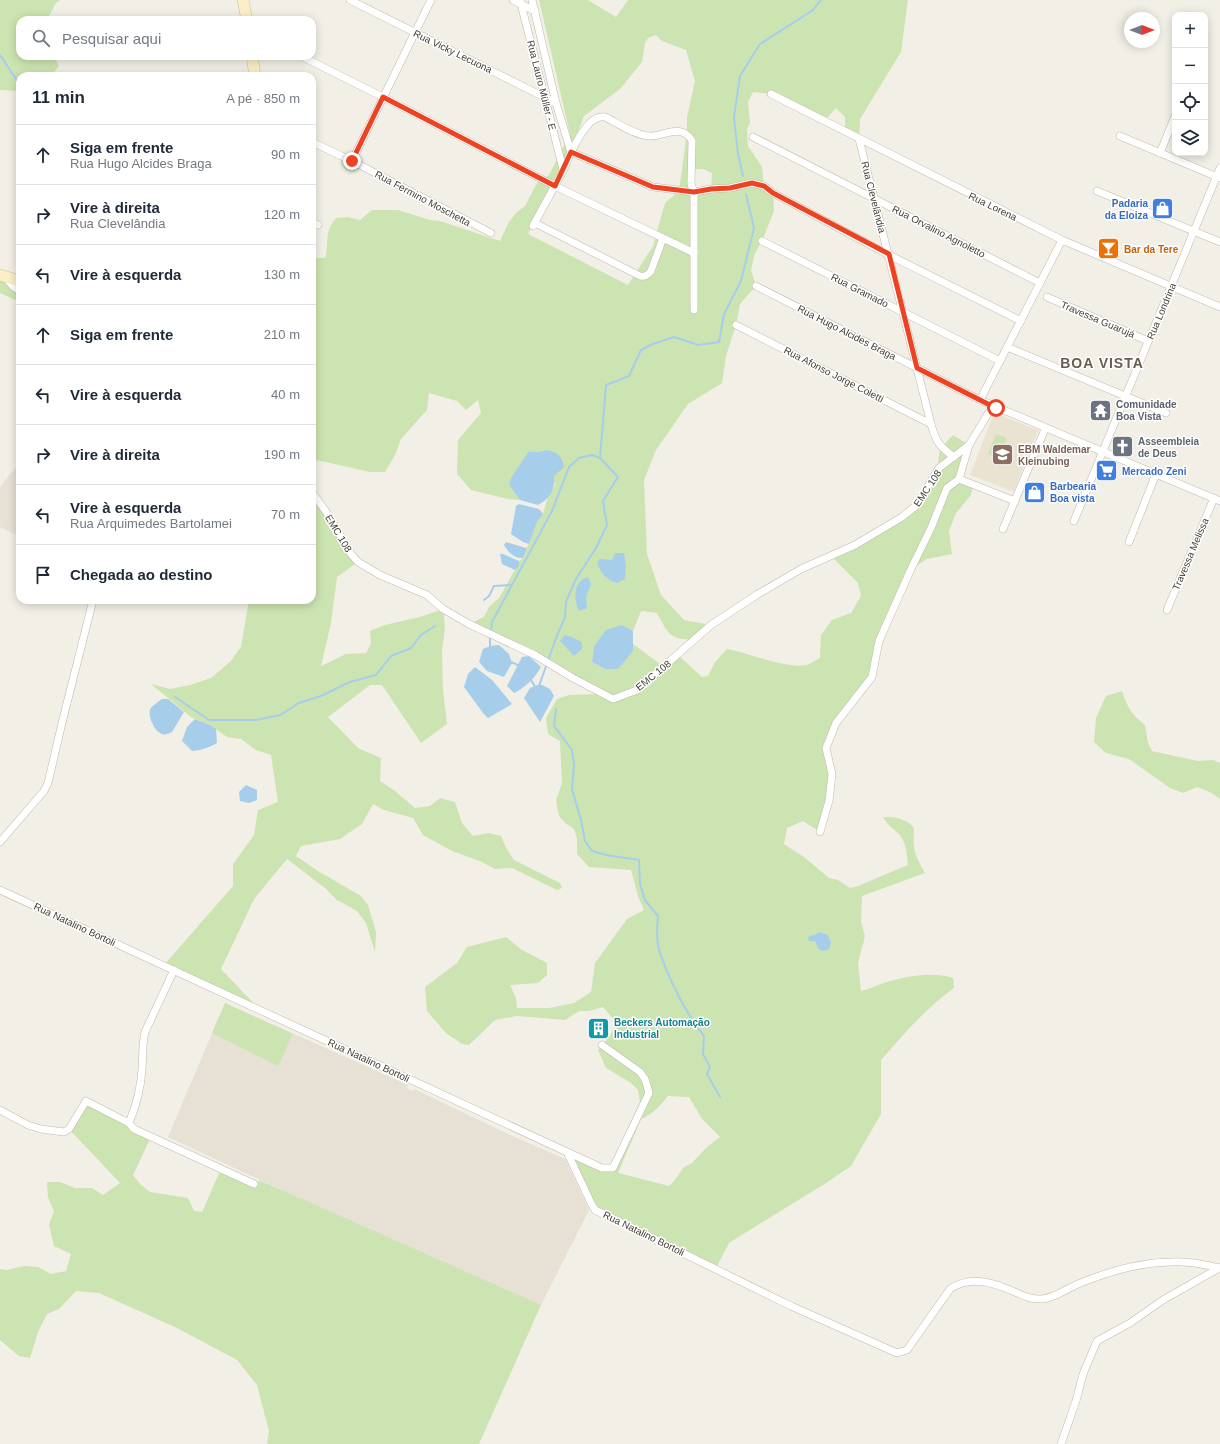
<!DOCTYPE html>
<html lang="pt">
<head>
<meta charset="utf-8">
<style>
  :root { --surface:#fff; --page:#f2f2f3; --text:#1f2937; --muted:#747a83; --line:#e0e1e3 }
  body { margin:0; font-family:Helvetica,sans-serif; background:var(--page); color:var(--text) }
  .controls { position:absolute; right:12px; top:12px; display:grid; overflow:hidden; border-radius:8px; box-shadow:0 2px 10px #0003 }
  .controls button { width:36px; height:36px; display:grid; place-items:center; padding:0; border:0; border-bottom:1px solid var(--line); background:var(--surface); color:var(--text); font:20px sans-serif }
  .compass { position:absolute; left:1124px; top:12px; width:36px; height:36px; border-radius:50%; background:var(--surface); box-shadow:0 2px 10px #0003; rotate:90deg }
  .stop { position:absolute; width:12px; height:12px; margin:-9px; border:3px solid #ed4322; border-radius:50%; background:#fff }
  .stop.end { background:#ed4322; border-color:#fff; box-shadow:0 1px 4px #0008 }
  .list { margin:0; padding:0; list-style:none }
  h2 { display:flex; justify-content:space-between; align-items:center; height:52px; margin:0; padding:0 16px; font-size:17px }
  h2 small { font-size:13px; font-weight:400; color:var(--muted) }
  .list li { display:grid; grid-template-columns:26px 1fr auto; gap:12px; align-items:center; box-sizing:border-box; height:60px; padding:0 16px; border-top:1px solid var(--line) }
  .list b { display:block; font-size:15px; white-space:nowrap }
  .list p { margin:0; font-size:13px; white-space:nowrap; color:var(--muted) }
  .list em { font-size:13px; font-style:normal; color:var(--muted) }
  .icon { flex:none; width:22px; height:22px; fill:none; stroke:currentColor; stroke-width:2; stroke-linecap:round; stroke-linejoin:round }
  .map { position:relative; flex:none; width:1220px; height:1444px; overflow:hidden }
  .search { position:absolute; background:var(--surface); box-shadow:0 2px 10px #0003; left:16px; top:16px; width:300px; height:44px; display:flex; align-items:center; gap:10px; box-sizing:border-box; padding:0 14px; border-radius:12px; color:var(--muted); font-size:15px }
  .panel { position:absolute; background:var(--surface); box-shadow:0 2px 10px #0003; left:16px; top:72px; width:300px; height:532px; border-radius:12px }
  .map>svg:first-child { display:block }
  .residential { fill:#e6e0d5 }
  .education { fill:#eae3d1 }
  .green { fill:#cce4b1; fill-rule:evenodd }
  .water { fill:#a6ceeb }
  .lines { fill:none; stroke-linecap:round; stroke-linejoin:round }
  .stream { stroke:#a6ceeb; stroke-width:2 }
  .street-casing { stroke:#c0b9ac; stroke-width:8 }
  .secondary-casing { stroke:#cfc298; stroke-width:12 }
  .street { stroke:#fff; stroke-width:7 }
  .secondary { stroke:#fbefc7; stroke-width:11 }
  .route { stroke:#ed4322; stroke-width:5 }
  .labels { text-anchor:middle; stroke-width:3; stroke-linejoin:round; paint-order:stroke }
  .street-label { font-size:10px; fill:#443f36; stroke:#fff }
  .shop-label { font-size:10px; font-weight:bold; fill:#366cbe; stroke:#fff; text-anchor:start }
  .food-label { font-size:10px; font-weight:bold; fill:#c56008; stroke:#fff; text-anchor:start }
  .worship-label { font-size:10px; font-weight:bold; fill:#5b616d; stroke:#fff; text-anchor:start }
  .education-label { font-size:10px; font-weight:bold; fill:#785e54; stroke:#fff; text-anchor:start }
  .culture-label { font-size:10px; font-weight:bold; fill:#0d838f; stroke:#fff; text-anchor:start }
  .district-label { font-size:14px; font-weight:bold; letter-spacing:1px; fill:#665d4e; stroke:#fff }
</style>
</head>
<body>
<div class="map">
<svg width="1220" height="1444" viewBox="0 0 1220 1444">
  <rect width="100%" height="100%" fill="#f2efe6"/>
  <g class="residential">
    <polygon points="20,462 20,537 0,527 0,487"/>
    <polygon points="225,1003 408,1085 407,1089 413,1091 414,1089 508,1134 565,1159 589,1210 541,1305 314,1205 168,1137"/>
  </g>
  <polygon class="education" points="994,413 1038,430 1014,492 970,475"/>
  <g class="green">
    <polygon points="0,0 60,0 56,3 47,20 20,20 20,56 54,56 59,66 51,76 20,76 20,91 0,90"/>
    <path d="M539,0H588L616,17L628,0H908L901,52L860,119L859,139L845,132V117L836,108L824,121L771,94L753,92L748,102L750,123L747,129L748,146L762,167L764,186L773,193L774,211L762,241L755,253L751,270L756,286L740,304L736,325L726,356L722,383L688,404L656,450L644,480L647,554L661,595L684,620L711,625L695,640C669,639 669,635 657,613L641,611L633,631L622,625L594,646L592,662L605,669L633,651V644L664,667L678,655L702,677L708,676L715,662L727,649C749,653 786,669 806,665C811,664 816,660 820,658L821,635L832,620L851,613L861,596L858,583L831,556L917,506L938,468L939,454L941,448L953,435L969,445L959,479L973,484L971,495L956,513L949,531L952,554L927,559L911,569L879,641L872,677L836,722L826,748L832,774L820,832L803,821L787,828L784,844L804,857L829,878L838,880L850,888L858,886L908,865C907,855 906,841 899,834C892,827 889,827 883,817C895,817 906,818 914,828C913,851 914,853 925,873L862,896L861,922L865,936L858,963L861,991C872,988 882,983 894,980C912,975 935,972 953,978L954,988C926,1008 904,1034 881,1060V1114L851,1166L826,1183L729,1243L716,1268L595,1210L567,1152L613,1168L625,1143L627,1130L640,1102L638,1090L631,1083L606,1068L598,1050L610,1036L616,1022L603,1007L589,1011H579L565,1020L517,1016L495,1020L469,1045L462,1044L446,1033L427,1011L425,987L457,963L467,947L506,937L522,950L547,963V975L538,983L510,985L516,998L517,1008H549L574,1003L591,992L595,963L627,919L644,910L638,896L631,870L589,867L577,854V839L574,829L565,823L559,816L556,800L562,783L560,741L548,734L546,718L557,699L569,695L602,694L469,624L484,617L489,607L499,598L515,570L518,566L519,561C524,558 527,554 526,548L529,544L537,522L543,514L547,500L555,485L546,450L537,452L529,451L509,485L520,500L508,499L471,490L457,474L458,440L481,413L478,400L466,410L457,401L429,393L427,410L401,439L395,455L385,472H370L312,459V264L316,258H325C330,240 323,234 336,218L347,217L360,220L372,210H398L430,220L440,221L500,241L509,222L516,213L525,206L537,183L549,175L570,134ZM656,35L662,41L686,50L695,81L687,117V132L679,191L665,203L653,246L628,285L528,234L567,161L584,116L620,89L642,62L645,43L648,38ZM692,169H703L712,173L711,189L688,191L689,177ZM822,932L828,935L831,942L818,949L813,935ZM668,1096L689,1097L702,1119L720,1137L707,1147L692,1163L684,1167L674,1181L669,1186L618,1173L641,1119C653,1114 661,1105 668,1096Z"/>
    <polygon points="0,275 20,291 20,302 0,293"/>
    <polygon points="996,434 1007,438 999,459 988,454"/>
    <polygon points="312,492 358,562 337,577 331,623 321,666 346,654 366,653 371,644 370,631 385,625 420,617 443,609 445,627 442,652 443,690 447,724 421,743 382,685 370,685 328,717 358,748 381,758 380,781 395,791 415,808 430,806 440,798 455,802 462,823 473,836 489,833 501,836 506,848 514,860 560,883 562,888 557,890 512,868 495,869 480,861 452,851 423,835 413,818 384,810 373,804 362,824 340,839 301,846 296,856 318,871 361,896 368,905 376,932 375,952 366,923 357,911 337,900 325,888 287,859 254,899 221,969 259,1009 164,965 233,886 233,864 254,835 258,810 278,802 271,755 256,750 241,739 227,737 210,725 191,717 151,684 170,689 190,685 211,678 230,662 241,647 249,600 312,600"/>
    <path d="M1122,691C1127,707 1132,715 1145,725L1148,743L1152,751L1198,761L1213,760L1220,763V799L1212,793L1197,787L1183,793L1170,788L1129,759L1106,753L1094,742L1096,718L1106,696Z"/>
    <polygon points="225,1003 293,1034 278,1066 212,1033"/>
    <polygon points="86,1101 151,1137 133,1175 140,1184 150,1192 188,1198 194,1211 202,1212 221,1169 254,1184 257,1186 259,1180 541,1305 479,1444 267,1444 269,1431 257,1385 237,1360 177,1328 99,1293 76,1291 59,1309 47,1314 38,1332 30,1358 19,1356 0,1340 0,1269 7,1270 24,1266 38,1267 51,1274 66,1271 71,1254 54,1246 49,1225 54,1211 48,1197 47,1182 60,1182 75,1188 92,1188 103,1195 120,1183 69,1129"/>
  </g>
  <g class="water">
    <path d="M546,450C558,452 562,456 564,467L554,476C555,490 551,498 538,505L520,500L509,485L511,478L529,451L537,452Z"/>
    <polygon points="519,504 539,509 543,514 537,522 529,544 523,542 511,534 516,506"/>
    <path d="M506,542L526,548V552L523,558C515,559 508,552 504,545Z"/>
    <path d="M615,553H624L626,565L625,579L617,583C606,580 601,573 597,563L600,559L612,560Z"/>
    <polygon points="500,554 503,554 519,561 519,566 515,570 502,564"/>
    <path d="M588,577L591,584L586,597L587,608L579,611C574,599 572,582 588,577Z"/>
    <polygon points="622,625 633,631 633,651 618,669 605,669 592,662 594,646 606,630"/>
    <polygon points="565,635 572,637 582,642 582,649 574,656 560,641"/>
    <polygon points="499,645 509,654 512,663 504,677 487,671 479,662 483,649 490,646"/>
    <path d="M529,656L541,667C534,679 526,687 514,693L507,686L522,657Z"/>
    <polygon points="475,667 492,680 512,704 488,718 483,713 464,687 468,674"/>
    <polygon points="540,684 550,689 554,696 540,722 524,698 530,688"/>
    <path d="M162,699H168L184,712L172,732C168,734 164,736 160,733C154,730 148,716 150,710C151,706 158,702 162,699Z"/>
    <path d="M195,719L210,725L216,729L217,743C211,747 199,751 192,751L182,741L187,727Z"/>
    <polygon points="246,785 257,790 257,800 249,803 240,801 239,792"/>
    <polygon points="821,932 828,935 831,942 829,949 823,951 818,949 815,941 809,941 808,937"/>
  </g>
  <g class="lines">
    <g class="stream">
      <polyline points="0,55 20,85"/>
      <polyline points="743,176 738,154 734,117 740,76 760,44 813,10 821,0"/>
      <polyline points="484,600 489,596 494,586 511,585"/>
      <polyline points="491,632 492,622 552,511 569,467 579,458 592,455 600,458"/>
      <polyline points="490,648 490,637"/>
      <polyline points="511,662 520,666"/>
      <polyline points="531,680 536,688"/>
      <polyline points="539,686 556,638 565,617 566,602 576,579 596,548 607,525 603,501 618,477 600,458 606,385 629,376 641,350 653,344 674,337 698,345 719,342 724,314 741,281 754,228 746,194"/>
      <polyline points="175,697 209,720 256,720 280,715 299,703 321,696 350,682 376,675 391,656 411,648 421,635 435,626"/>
      <path d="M556,709L554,726L572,750L574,765L572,789L581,820L585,841L592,851L606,855L639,860L640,884L645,900L658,916C657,928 656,941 660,953C669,979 686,1014 704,1036L703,1054L710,1067L707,1074L720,1097"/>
    </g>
    <defs>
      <g id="street">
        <polyline points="350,0 556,103"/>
        <polyline points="513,0 535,11"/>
        <polyline points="520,0 563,169"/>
        <polyline points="532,0 556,103 571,152 653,187 694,192 711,189 730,188 752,183 764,186 773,193 889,255 1021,321"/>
        <path d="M301,56L383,97L555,186L694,253V192L691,184L692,141C682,122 664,137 649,136C634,135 618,123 605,117C598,116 592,120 587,126C577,138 570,154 564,169C554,188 543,207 533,226"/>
        <polyline points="771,94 1062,240 1220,307"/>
        <polyline points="1120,136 1220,178"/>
        <polyline points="753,137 1040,283"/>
        <path d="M859,139L931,424C936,442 939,446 954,457"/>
        <polyline points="312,142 352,161 491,233"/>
        <polyline points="1160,153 1175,116"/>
        <polyline points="352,161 431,0"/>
        <polyline points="1097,191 1220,242"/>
        <polyline points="312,222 318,225"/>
        <path d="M535,223L640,276C646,277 647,275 651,271L663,238"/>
        <polyline points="762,241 1000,361"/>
        <polyline points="694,253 694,310"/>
        <path d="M7,277C10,285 13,287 20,291"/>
        <polyline points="756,286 980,400 1220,501"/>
        <polyline points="1047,297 1148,341"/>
        <polyline points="736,325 931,424"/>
        <polyline points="1007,347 1166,413"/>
        <polyline points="980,400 1062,240"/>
        <polyline points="959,479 1015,501"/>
        <polyline points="312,492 327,513 351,554 358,562 380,575 427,595 443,609 469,624 535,655 573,678 613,699 637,690 711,625 758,594 801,569 855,545 902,517 917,505 939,468 969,445"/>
        <polyline points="1074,521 1220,168"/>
        <polyline points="1003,529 1045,429"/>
        <polyline points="1129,542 1156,474"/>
        <polyline points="1167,610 1214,498"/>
        <polyline points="820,832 829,801 832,774 826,748 836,723 872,677 879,641 911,569 931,528 947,488 959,479 969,445 989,412 997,408"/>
        <polyline points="0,842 44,791 48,783 62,723 93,600"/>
        <path d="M0,890L567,1152L591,1203L595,1210L791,1306L897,1353L907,1350L950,1289C967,1277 986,1280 1005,1288C1017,1292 1028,1300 1042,1299C1055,1298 1066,1289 1078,1284C1107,1272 1140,1262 1172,1262C1185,1261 1207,1265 1220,1268"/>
        <path d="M0,1110L28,1125L41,1129L64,1132L69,1129L86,1101L129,1123C136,1106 141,1088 142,1069C143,1057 142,1045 145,1032L174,970"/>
        <polyline points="129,1123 134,1129 254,1184"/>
        <polyline points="567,1152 602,1168 613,1168 649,1093 645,1079 640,1072 602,1045"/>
        <polyline points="1061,1444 1076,1401 1083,1374 1097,1341 1130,1323 1163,1300 1219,1268"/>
      </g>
      <g id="secondary">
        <polyline points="243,0 247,20"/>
        <polyline points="252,56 255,76"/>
        <polyline points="0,275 20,281"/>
      </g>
    </defs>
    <use href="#street" class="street-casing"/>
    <use href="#secondary" class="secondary-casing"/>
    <use href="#street" class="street"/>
    <use href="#secondary" class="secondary"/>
  </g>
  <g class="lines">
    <polyline class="route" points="352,161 383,97 555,186 571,152 653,187 694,192 711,189 730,188 752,183 764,186 773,193 889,254 917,368 980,400 996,408"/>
  </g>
  <defs>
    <symbol id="shop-square" viewBox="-11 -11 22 22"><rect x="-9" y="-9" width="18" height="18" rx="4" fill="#3f7fe0" stroke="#fff"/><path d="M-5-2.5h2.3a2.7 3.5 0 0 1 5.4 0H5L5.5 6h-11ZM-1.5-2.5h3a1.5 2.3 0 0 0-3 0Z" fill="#fff"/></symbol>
    <symbol id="bar-square" viewBox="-11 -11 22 22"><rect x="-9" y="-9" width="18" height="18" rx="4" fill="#e8710a" stroke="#fff"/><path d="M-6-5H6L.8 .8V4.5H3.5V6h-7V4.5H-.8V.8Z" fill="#fff"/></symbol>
    <symbol id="temple-square" viewBox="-11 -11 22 22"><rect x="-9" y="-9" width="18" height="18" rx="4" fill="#6b7280" stroke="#fff"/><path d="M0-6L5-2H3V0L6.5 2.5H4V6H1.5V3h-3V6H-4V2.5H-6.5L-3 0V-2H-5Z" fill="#fff"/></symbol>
    <symbol id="church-square" viewBox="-11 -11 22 22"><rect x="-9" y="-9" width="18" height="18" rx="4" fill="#6b7280" stroke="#fff"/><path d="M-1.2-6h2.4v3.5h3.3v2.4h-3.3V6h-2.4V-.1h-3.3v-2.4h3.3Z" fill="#fff"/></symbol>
    <symbol id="school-square" viewBox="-11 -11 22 22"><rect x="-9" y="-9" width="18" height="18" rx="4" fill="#8d6e63" stroke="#fff"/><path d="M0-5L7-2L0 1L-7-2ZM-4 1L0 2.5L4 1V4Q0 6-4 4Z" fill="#fff"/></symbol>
    <symbol id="supermarket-square" viewBox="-11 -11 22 22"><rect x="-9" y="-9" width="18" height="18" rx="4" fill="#3f7fe0" stroke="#fff"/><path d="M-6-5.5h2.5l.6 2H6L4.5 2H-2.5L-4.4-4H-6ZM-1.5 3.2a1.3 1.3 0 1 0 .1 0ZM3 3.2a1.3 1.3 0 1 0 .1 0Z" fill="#fff"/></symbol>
    <symbol id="building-square" viewBox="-11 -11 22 22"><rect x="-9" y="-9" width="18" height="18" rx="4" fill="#0f9aa8" stroke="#fff"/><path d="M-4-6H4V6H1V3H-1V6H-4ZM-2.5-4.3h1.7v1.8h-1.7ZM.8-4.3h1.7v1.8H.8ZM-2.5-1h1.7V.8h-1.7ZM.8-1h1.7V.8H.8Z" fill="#fff"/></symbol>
  </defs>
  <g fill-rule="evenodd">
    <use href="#shop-square" x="1150" y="196" width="25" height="25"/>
    <use href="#bar-square" x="1096" y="236" width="25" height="25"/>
    <use href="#temple-square" x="1088" y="398" width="25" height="25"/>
    <use href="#church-square" x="1110" y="434" width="25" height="25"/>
    <use href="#school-square" x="990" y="442" width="25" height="25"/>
    <use href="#supermarket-square" x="1094" y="458" width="25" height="25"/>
    <use href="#shop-square" x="1022" y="480" width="25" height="25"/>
    <use href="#building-square" x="586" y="1016" width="25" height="25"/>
  </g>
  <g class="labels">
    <g class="street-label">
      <text transform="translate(453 51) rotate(26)" y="4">Rua Vicky Lecuona</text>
      <text transform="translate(542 85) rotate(76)" y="4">Rua Lauro Müller - E</text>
      <text transform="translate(874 197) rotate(76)" y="4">Rua Clevelândia</text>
      <text transform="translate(423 198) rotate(28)" y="4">Rua Fermino Moschetta</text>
      <text transform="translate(993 206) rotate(26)" y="4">Rua Lorena</text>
      <text transform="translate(939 231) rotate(27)" y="4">Rua Orvalino Agnoletto</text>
      <text transform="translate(860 290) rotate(27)" y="4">Rua Gramado</text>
      <text transform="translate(1161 311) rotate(-67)" y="4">Rua Londrina</text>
      <text transform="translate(1098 319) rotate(23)" y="4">Travessa Guarujá</text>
      <text transform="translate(847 332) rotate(27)" y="4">Rua Hugo Alcides Braga</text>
      <text transform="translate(834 374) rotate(27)" y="4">Rua Afonso Jorge Coletti</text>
      <text transform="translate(927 488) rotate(-56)" y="4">EMC 108</text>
      <text transform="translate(339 533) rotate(59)" y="4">EMC 108</text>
      <text transform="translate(1190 554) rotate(-67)" y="4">Travessa Melissa</text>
      <text transform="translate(653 675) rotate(-39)" y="4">EMC 108</text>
      <text transform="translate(75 924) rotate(25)" y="4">Rua Natalino Bortoli</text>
      <text transform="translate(369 1060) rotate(25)" y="4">Rua Natalino Bortoli</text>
      <text transform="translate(644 1233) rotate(26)" y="4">Rua Natalino Bortoli</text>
    </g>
    <g class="shop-label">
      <text x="1148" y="207" text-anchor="end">Padaria<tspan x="1148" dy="12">da Eloiza</tspan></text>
      <text x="1122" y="475">Mercado Zeni</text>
      <text x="1050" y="490">Barbearia<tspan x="1050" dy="12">Boa vista</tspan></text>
    </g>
    <g class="food-label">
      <text x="1124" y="253">Bar da Tere</text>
    </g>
    <g class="worship-label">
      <text x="1116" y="408">Comunidade<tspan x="1116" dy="12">Boa Vista</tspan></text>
      <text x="1138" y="445">Asseembleia<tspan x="1138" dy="12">de Deus</tspan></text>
    </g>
    <g class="education-label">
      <text x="1018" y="453">EBM Waldemar<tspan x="1018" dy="12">Kleinubing</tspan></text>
    </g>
    <g class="culture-label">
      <text x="614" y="1026">Beckers Automação<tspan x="614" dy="12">Industrial</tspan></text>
    </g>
    <g class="district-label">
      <text x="1102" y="368">BOA VISTA</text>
    </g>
  </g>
</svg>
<div class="controls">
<button>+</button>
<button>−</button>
<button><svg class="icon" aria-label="locate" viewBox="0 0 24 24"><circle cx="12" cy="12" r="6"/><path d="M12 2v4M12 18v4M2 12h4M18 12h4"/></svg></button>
<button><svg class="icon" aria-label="layers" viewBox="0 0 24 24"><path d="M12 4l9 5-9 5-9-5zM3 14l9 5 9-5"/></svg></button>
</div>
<svg class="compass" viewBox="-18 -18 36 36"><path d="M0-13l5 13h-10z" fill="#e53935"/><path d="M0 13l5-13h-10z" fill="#747a83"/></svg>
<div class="stop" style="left:996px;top:408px"></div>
<div class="stop end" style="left:352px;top:161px"></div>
<div class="search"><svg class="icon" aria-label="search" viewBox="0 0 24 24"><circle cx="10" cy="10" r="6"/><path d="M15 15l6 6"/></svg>Pesquisar aqui</div>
<section class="panel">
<h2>11 min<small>A pé · 850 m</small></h2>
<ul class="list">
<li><svg class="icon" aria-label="ahead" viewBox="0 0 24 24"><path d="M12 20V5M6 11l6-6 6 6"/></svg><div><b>Siga em frente</b><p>Rua Hugo Alcides Braga</p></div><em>90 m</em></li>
<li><svg class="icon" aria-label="right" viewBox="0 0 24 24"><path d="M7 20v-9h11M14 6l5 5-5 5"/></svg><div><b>Vire à direita</b><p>Rua Clevelândia</p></div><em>120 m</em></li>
<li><svg class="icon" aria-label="left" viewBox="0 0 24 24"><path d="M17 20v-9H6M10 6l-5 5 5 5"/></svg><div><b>Vire à esquerda</b></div><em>130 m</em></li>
<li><svg class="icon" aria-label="ahead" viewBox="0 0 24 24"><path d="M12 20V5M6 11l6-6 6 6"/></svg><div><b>Siga em frente</b></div><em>210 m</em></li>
<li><svg class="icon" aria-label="left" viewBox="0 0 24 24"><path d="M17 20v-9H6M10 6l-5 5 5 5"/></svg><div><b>Vire à esquerda</b></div><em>40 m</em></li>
<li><svg class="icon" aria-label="right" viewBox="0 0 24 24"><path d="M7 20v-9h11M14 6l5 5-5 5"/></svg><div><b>Vire à direita</b></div><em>190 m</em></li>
<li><svg class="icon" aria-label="left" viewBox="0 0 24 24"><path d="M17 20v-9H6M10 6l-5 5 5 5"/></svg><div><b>Vire à esquerda</b><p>Rua Arquimedes Bartolamei</p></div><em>70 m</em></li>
<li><svg class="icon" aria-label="arrive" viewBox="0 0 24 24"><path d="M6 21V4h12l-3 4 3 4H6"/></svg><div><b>Chegada ao destino</b></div></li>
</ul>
</section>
</div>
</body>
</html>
